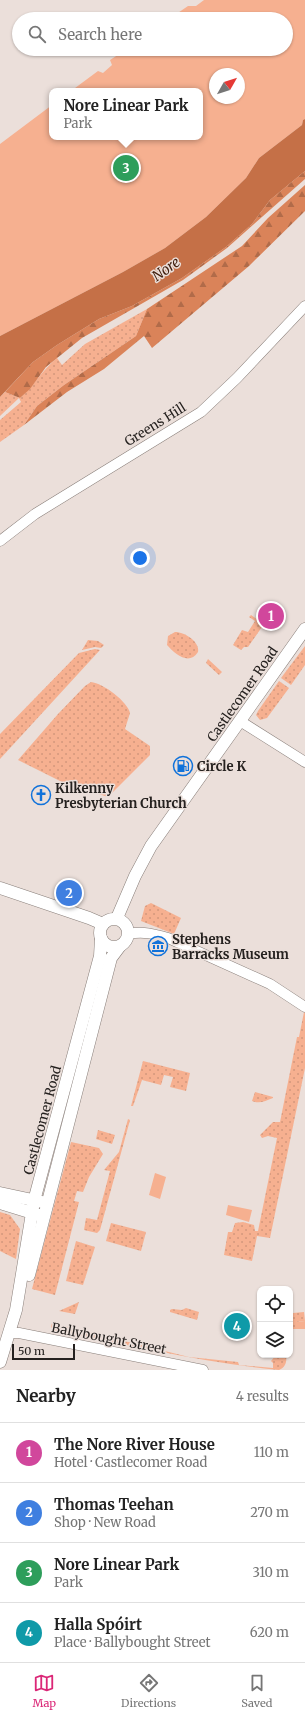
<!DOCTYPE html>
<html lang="en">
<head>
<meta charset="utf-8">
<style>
  :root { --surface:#fff; --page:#f6f6f6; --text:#222; --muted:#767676; --line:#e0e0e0; --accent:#db2777 }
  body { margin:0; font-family:Merriweather,serif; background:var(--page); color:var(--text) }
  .controls { position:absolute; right:12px; bottom:12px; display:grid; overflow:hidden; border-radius:8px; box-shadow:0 1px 3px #0004 }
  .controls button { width:36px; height:36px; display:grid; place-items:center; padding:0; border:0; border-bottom:1px solid var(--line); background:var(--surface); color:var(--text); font:20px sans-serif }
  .compass { position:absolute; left:209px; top:68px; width:36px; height:36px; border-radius:50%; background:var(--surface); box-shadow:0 1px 3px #0004; rotate:51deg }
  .scale { position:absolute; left:12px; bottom:10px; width:63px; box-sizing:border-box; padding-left:4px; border:2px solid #25211f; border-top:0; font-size:11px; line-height:14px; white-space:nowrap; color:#25211f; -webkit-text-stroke:3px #ebdfda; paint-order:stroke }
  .you { position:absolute; left:140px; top:558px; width:14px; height:14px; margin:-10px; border:3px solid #fff; border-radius:50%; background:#1a73e8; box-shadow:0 0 0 6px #1a73e833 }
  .badge { display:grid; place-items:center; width:26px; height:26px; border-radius:50%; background:var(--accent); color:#fff; font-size:13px; font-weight:700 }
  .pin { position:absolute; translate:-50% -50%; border:2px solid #fff; box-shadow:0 1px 4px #0006 }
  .popup { position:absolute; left:49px; top:88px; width:154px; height:52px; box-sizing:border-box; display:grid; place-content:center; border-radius:8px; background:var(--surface); filter:drop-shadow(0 1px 3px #0005); font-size:13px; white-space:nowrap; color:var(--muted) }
  .popup b { font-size:15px; color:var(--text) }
  .popup::after { content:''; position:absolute; left:50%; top:100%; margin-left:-8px; border:8px solid transparent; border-top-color:var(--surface) }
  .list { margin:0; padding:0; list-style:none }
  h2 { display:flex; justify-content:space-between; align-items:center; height:52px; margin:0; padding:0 16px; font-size:17px }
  h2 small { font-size:13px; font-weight:400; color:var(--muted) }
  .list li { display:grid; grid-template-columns:26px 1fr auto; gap:12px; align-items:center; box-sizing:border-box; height:60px; padding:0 16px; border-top:1px solid var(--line) }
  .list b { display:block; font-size:15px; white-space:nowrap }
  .list p { margin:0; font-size:13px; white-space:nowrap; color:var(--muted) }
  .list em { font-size:13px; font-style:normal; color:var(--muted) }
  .icon { flex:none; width:22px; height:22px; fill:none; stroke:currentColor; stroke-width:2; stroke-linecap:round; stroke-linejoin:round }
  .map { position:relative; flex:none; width:305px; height:1370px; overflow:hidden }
  .search { position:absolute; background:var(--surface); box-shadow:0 1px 3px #0004; left:12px; right:12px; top:12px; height:44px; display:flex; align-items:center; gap:10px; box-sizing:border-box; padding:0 14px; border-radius:22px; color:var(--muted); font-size:15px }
  .sheet { height:292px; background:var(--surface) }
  nav { display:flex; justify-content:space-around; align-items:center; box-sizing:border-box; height:56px; border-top:1px solid var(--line); background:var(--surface); font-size:11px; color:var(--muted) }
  nav a { display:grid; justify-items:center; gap:2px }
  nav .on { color:var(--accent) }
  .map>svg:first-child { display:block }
  .grass { fill:url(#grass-dots) }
  .forest { fill:url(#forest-firs) }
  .park { fill:#f6b090; fill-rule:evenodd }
  .water { fill:#c57047 }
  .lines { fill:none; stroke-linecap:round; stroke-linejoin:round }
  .tertiary-casing { stroke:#887e79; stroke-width:11 }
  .secondary-casing { stroke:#887e79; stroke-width:13 }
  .tertiary { stroke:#fff; stroke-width:10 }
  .secondary { stroke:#fff; stroke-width:12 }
  .labels { text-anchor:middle; stroke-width:3; stroke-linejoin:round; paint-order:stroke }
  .street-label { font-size:13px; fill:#25211f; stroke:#ebdfda }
  .poi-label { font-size:13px; font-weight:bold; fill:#25211f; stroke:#ebdfda; text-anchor:start }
  .water-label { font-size:14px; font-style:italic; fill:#43200f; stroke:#ebdfda }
</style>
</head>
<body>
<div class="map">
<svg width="305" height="1370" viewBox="0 0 305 1370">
  <defs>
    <pattern id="grass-dots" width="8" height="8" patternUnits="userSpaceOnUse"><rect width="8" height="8" fill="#f6b090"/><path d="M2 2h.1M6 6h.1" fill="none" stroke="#d3977c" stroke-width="1.8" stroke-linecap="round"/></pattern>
    <pattern id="forest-firs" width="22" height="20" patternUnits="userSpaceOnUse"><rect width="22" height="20" fill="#da8359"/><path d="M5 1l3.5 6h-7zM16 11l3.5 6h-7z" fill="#b16b49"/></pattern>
  </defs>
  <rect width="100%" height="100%" fill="#ebdfda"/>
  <g class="grass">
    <path d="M147,309L136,336L64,385L37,406L24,425L0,442V420L21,402L19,398L0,416V397L5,392L20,398C34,386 42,370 57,358L62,365L85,344Z"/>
    <polygon points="251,615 264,624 248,647 244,647 241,650 233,645 242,630 248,632 255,621 249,617"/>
    <path d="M175,632C185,632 200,642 198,652C189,666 175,654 167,645L168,636Z"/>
    <polygon points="88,640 98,641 104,645 101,648 95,647 82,650"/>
    <polygon points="305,646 305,665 291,685 281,678"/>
    <polygon points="95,649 100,650 0,759 0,734 79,653"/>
    <polygon points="208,659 222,672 219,675 206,663"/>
    <polygon points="279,681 289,688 267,718 260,720 256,715 258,711"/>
    <path d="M91,682C103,683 128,702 130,713L125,729L150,746V755L108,797L64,783L18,760L58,714L85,686Z"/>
    <polygon points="151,903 181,918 174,934 141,921 145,906"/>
    <polygon points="304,1012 305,1013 305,1068 270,1238 257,1236 252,1261 224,1255 228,1232 232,1232 235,1223 243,1222 254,1225 255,1231 258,1231 277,1138 268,1136 262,1138 260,1135 273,1122 280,1122 297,1037 299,1037"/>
    <polygon points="143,1061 190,1073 186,1091 170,1087 173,1077 164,1075 161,1085 142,1080 133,1106 131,1106"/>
    <path d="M255,1092L273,1097V1098C265,1101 260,1104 252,1101Z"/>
    <polygon points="128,1119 130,1120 100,1230 97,1233 84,1230 86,1218 97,1220 110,1171 104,1170 119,1152"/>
    <polygon points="98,1130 115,1135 112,1144 96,1139"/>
    <polygon points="71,1142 99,1148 103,1154 89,1177 83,1192 77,1191 74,1201 79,1202 55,1295 32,1289"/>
    <polygon points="0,1212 10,1215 20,1229 16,1259 0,1251"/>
    <polygon points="111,1223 146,1232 141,1251 106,1241"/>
    <polygon points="76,1241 95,1247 83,1285 66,1281"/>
    <polygon points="79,1302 75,1314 59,1311"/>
    <polygon points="186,1308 199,1312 197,1320 170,1312 170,1310 172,1309 182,1310"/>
    <polygon points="290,1311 293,1311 293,1313 304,1312 305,1321 296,1322 296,1329 293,1329 290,1324"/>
    <path d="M52,1323L55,1324L58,1329L64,1326L189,1357L238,1362L239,1365L273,1368V1363L271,1361L276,1355H286C287,1361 286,1367 279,1370C203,1363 129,1344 54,1331L51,1327Z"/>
  </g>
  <g class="forest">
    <polygon points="305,171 305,179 227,248 183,280 82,338 46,367 30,389 20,398 5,392 33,362 57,345 99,319 132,306 182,278 226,247 252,224 270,200"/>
    <polygon points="305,185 305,211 249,266 152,348 144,336 104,369 67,392 24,425 37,406 64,385 136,336 147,309 242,246 268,218"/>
  </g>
  <g class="park">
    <path d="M204,0H305V119L303,120L302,125L259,158L246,178L206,217L165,248L123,272L0,336V144L52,105V137H200V91H71L98,71L103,73L112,65L110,60L127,49H286V19H169L188,6H196ZM215,74H239V98H215Z"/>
    <polygon points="155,1173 166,1177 160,1199 149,1195"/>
    <polygon points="228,1205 252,1210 249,1222 226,1215"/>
    <polygon points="305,1321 305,1329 296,1329 296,1322"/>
  </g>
  <polygon class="water" points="305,119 305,171 270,200 252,224 226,247 182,278 132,306 99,319 57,345 33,362 0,397 0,336 123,272 165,248 206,217 246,178 259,158 302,125 303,120"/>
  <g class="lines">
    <defs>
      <g id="tertiary">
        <polyline points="0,541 35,514 201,412 237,378 305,306"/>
        <polyline points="240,721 305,762"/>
        <path d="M129,934C143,931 154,934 168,938L270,984L305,1007"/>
        <polyline points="9,1333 19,1333 203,1370"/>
      </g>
      <g id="secondary">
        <polyline points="0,888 89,918 103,924"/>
        <polyline points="117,918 135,876 151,846 305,629"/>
        <circle cx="114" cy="933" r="14"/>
        <polyline points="0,1193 42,1202"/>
        <polyline points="0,1203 39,1215"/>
        <polyline points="29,1275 111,958 120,946"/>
        <polyline points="0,1362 16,1310 34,1201 100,956 101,938"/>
      </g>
    </defs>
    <use href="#tertiary" class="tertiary-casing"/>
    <use href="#secondary" class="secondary-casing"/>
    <use href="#tertiary" class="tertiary"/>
    <use href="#secondary" class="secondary"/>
  </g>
  <defs>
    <symbol id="fuel-ring" viewBox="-11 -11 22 22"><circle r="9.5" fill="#ebdfda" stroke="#1072da" stroke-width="1.5"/><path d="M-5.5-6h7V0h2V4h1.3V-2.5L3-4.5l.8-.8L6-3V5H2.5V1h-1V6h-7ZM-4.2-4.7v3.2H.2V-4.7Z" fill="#1072da"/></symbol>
    <symbol id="church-ring" viewBox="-11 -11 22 22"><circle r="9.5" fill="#ebdfda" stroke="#1072da" stroke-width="1.5"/><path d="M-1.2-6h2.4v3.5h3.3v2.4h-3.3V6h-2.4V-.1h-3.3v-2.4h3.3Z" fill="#1072da"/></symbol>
    <symbol id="museum-ring" viewBox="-11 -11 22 22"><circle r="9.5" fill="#ebdfda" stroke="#1072da" stroke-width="1.5"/><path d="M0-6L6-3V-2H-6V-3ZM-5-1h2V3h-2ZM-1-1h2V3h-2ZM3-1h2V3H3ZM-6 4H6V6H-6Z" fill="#1072da"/></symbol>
  </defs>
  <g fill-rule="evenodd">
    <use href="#fuel-ring" x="172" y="755" width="22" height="22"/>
    <use href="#church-ring" x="30" y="784" width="22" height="22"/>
    <use href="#museum-ring" x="147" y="935" width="22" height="22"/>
  </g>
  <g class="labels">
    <g class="street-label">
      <text transform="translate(155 424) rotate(-32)" y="5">Greens Hill</text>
      <text transform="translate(242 694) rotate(-55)" y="5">Castlecomer Road</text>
      <text transform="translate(42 1120) rotate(-75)" y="5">Castlecomer Road</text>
      <text transform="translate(109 1338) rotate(11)" y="5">Ballybought Street</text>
    </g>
    <g class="poi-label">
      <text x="197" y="771">Circle K</text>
      <text x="55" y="793">Kilkenny<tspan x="55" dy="15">Presbyterian Church</tspan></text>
      <text x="172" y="944">Stephens<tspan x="172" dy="15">Barracks Museum</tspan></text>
    </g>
    <g class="water-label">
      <text transform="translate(166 269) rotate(-35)" y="5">Nore</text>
    </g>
  </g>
</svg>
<div class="controls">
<button><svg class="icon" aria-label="locate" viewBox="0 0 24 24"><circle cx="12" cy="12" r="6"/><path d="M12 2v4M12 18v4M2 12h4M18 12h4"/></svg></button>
<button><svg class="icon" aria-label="layers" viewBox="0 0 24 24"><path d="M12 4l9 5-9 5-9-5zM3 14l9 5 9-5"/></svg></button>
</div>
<svg class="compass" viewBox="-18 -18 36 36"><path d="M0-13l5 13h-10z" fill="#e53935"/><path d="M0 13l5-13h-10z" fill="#767676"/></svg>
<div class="scale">50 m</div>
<div class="you"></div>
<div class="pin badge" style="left:271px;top:616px;background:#d1479c">1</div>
<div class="pin badge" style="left:69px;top:893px;background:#3f7fe0">2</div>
<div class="pin badge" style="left:126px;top:168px;background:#2e9e5b">3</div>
<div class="popup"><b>Nore Linear Park</b>Park</div>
<div class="pin badge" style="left:237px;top:1326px;background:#0f9aa8">4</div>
<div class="search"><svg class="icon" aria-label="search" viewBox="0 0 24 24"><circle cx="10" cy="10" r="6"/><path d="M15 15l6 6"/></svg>Search here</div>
</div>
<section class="sheet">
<h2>Nearby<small>4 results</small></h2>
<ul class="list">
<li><span class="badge" style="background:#d1479c">1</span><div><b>The Nore River House</b><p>Hotel · Castlecomer Road</p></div><em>110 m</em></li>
<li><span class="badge" style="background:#3f7fe0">2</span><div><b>Thomas Teehan</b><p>Shop · New Road</p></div><em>270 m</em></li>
<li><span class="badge" style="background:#2e9e5b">3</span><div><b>Nore Linear Park</b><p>Park</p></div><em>310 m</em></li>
<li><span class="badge" style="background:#0f9aa8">4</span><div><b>Halla Spóirt</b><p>Place · Ballybought Street</p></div><em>620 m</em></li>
</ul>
</section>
<nav>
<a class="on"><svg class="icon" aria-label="map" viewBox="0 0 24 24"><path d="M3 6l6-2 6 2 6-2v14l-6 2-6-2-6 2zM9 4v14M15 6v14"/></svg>Map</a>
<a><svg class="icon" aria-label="directions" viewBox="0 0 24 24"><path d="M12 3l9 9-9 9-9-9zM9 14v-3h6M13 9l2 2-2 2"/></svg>Directions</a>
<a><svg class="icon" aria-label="saved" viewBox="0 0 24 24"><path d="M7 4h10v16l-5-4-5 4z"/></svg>Saved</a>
</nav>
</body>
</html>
